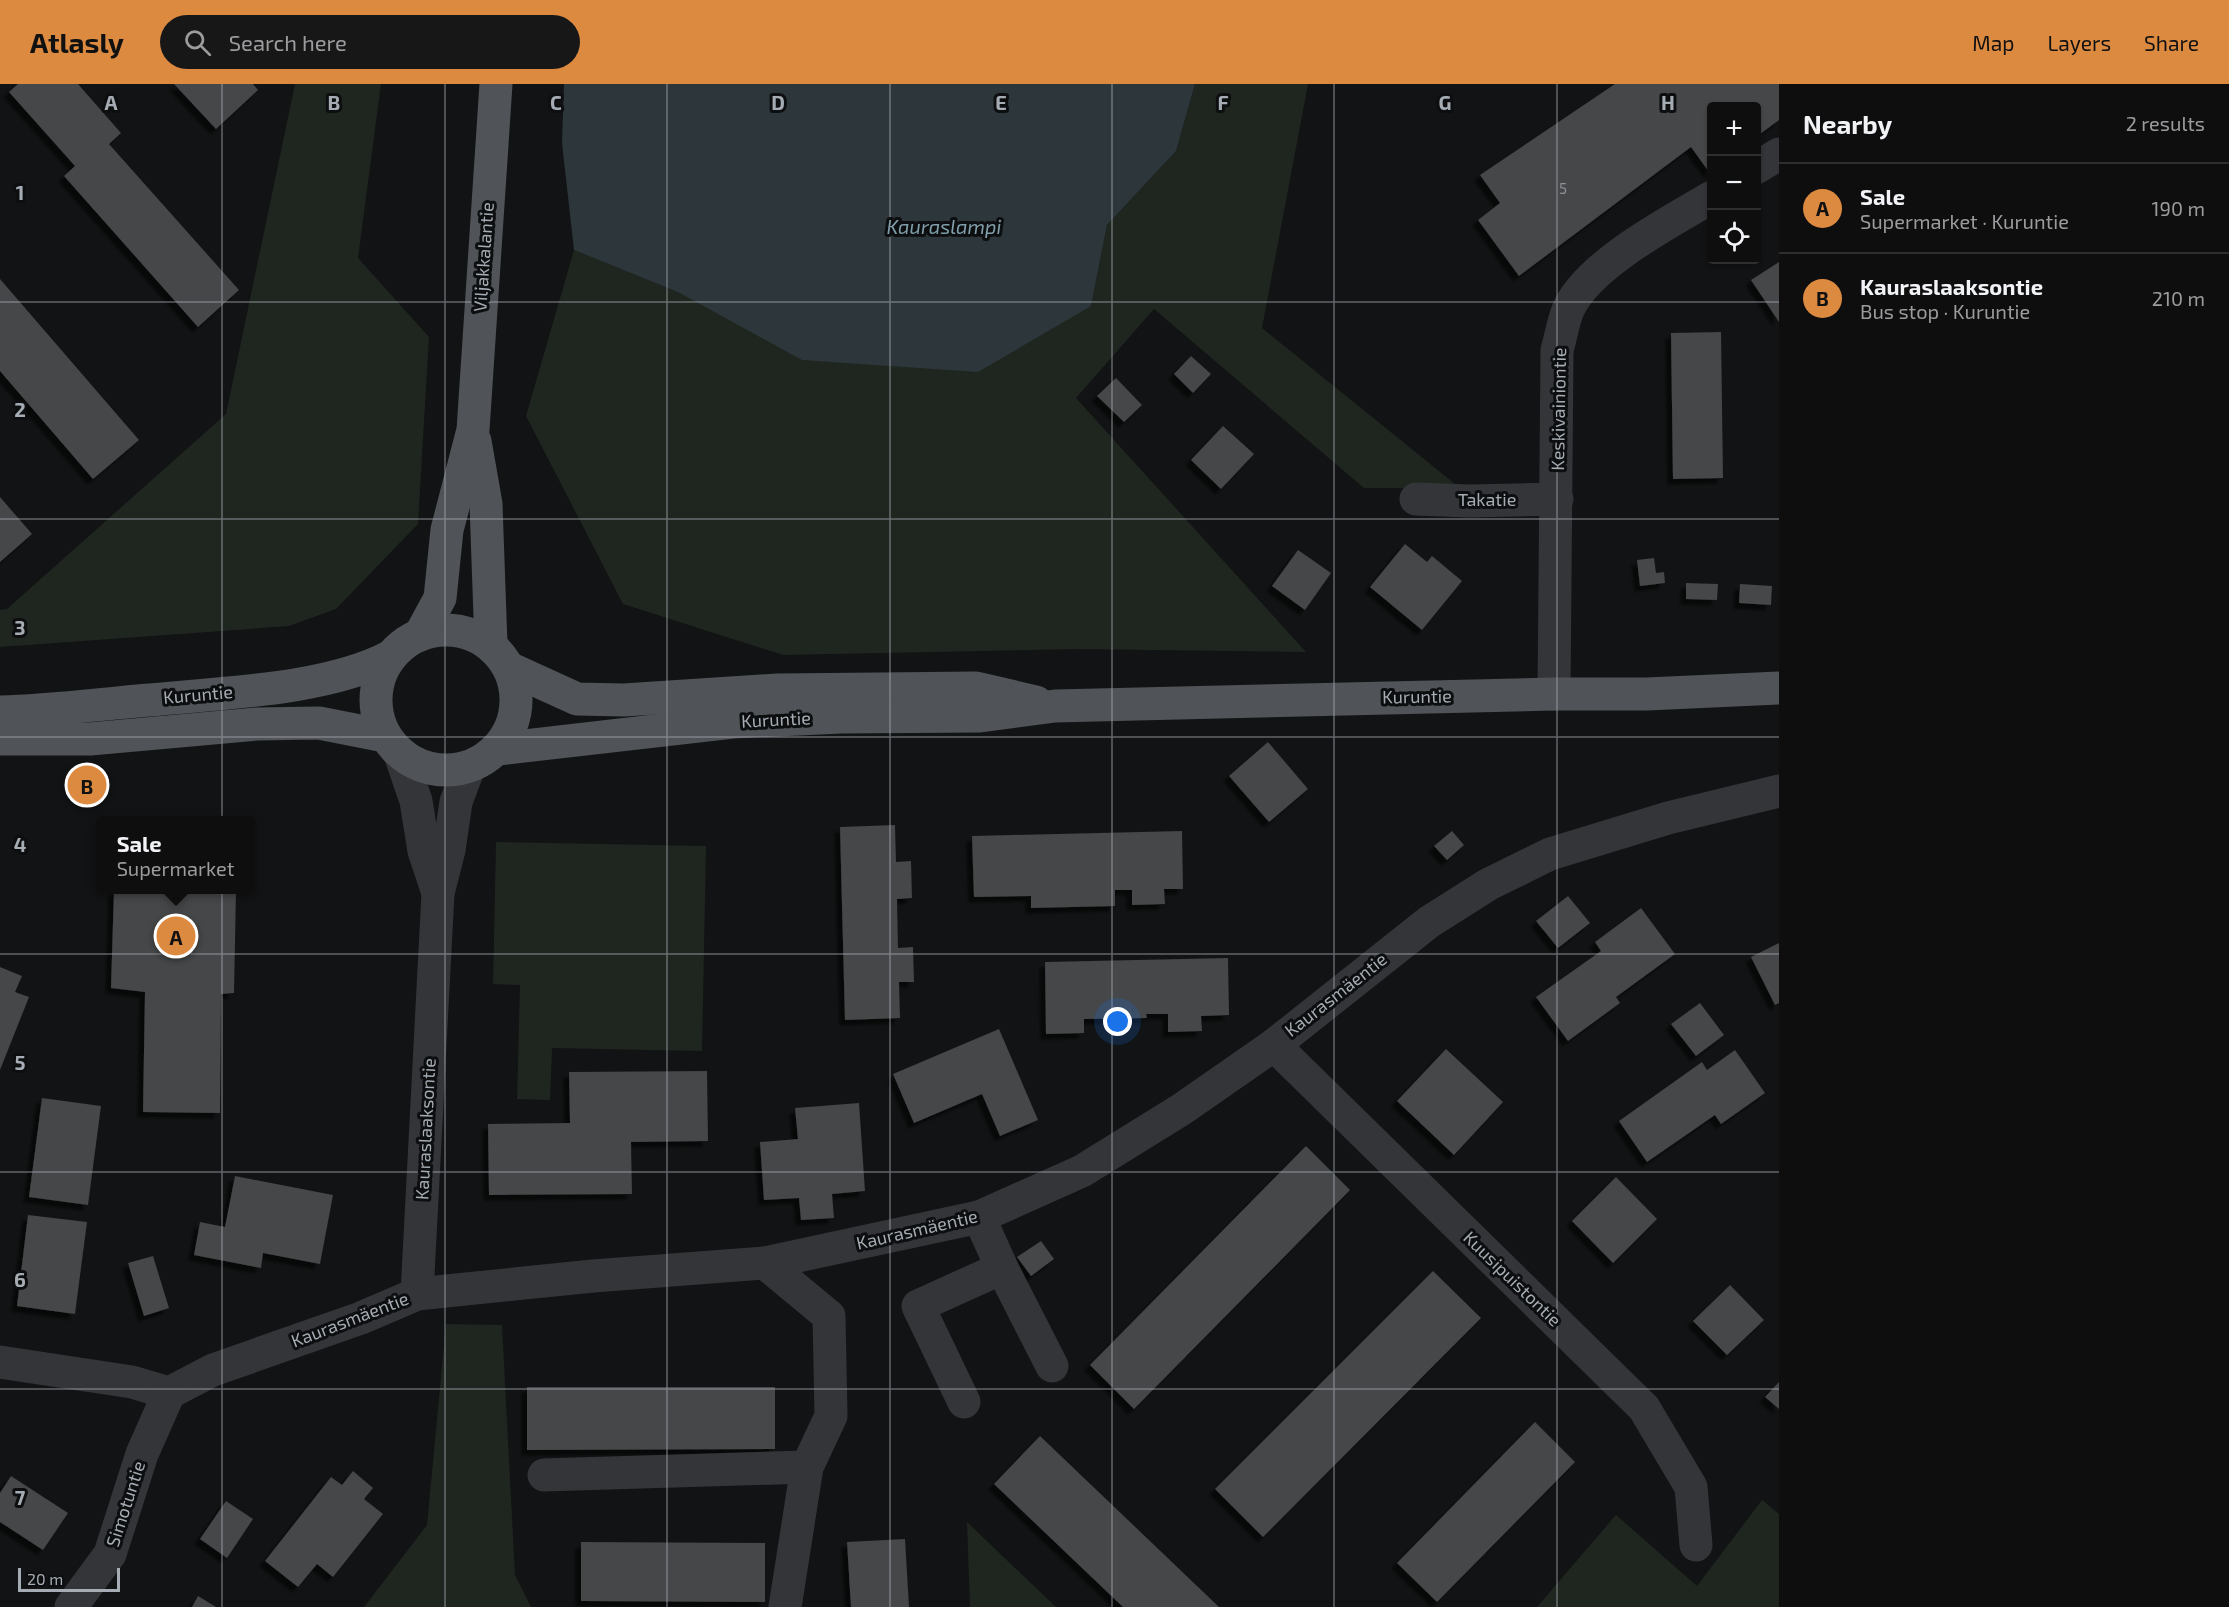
<!DOCTYPE html>
<html lang="en">
<head>
<meta charset="utf-8">
<style>
  :root { --surface:#0e0e0f; --page:#171718; --text:#f1f3f6; --muted:#9b9c9e; --line:#2e2e2f; --accent:#dd8a41 }
  body { margin:0; font-family:"Exo 2",sans-serif; background:var(--page); color:var(--text) }
  .controls { position:absolute; right:18px; top:18px; display:grid; overflow:hidden; border-radius:6px; box-shadow:0 2px 4px #0004 }
  .controls button { width:54px; height:54px; display:grid; place-items:center; padding:0; border:0; border-bottom:2px solid var(--line); background:var(--surface); color:var(--text); font:30px sans-serif }
  .scale { position:absolute; left:18px; bottom:15px; width:102px; box-sizing:border-box; padding-left:6px; border:3px solid #a5acb3; border-top:0; font-size:16px; line-height:21px; white-space:nowrap; color:#a5acb3; -webkit-text-stroke:4px #0d0e0f; paint-order:stroke }
  .you { position:absolute; left:1118px; top:938px; width:21px; height:21px; margin:-15px; border:4px solid #fff; border-radius:50%; background:#1a73e8; box-shadow:0 0 0 9px #1a73e833 }
  .badge { display:grid; place-items:center; width:39px; height:39px; border-radius:50%; background:var(--accent); color:#111; font-size:20px; font-weight:700 }
  .pin { position:absolute; translate:-50% -50%; border:3px solid #fff; box-shadow:0 2px 6px #0006 }
  .popup { position:absolute; left:96px; top:732px; width:159px; height:78px; box-sizing:border-box; display:grid; place-content:center; border-radius:6px; background:var(--surface); filter:drop-shadow(0 2px 4px #0005); font-size:20px; white-space:nowrap; color:var(--muted) }
  .popup b { font-size:22px; color:var(--text) }
  .popup::after { content:''; position:absolute; left:50%; top:100%; margin-left:-12px; border:12px solid transparent; border-top-color:var(--surface) }
  .list { margin:0; padding:0; list-style:none }
  h2 { display:flex; justify-content:space-between; align-items:center; height:78px; margin:0; padding:0 24px; font-size:26px }
  h2 small { font-size:20px; font-weight:400; color:var(--muted) }
  .list li { display:grid; grid-template-columns:39px 1fr auto; gap:18px; align-items:center; box-sizing:border-box; height:90px; padding:0 24px; border-top:2px solid var(--line) }
  .list b { display:block; font-size:22px; white-space:nowrap }
  .list p { margin:0; font-size:20px; white-space:nowrap; color:var(--muted) }
  .list em { font-size:20px; font-style:normal; color:var(--muted) }
  .icon { flex:none; width:33px; height:33px; fill:none; stroke:currentColor; stroke-width:2; stroke-linecap:round; stroke-linejoin:round }
  .map { position:relative; flex:none; width:1779px; height:1523px; overflow:hidden }
  header { display:flex; align-items:center; gap:36px; box-sizing:border-box; height:84px; padding:0 30px; background:var(--accent); color:#111 }
  header strong { font-size:28px }
  nav { display:flex; gap:33px; margin-inline-start:auto; font-size:21px }
  .search { width:420px; height:54px; background:var(--page); display:flex; align-items:center; gap:15px; box-sizing:border-box; padding:0 21px; border-radius:33px; color:var(--muted); font-size:22px }
  main { display:flex }
  aside { flex:1; background:var(--surface) }
  .map>svg:first-child { display:block }
  .green { fill:#1f261f }
  .water { fill:#2d373b }
  .building { fill:#444649; filter:url(#shadow) }
  .lines { fill:none; stroke-linecap:round; stroke-linejoin:round }
  .minor { stroke:#343538; stroke-width:33 }
  .major { stroke:#505357; stroke-width:33 }
  .grid { fill:none; stroke:#a5acb3; stroke-width:1.5; stroke-opacity:0.55 }
  .labels { text-anchor:middle; stroke-width:6; stroke-linejoin:round; paint-order:stroke }
  .number-label { font-size:15px; fill:#8d9298 }
  .street-label { font-size:18px; fill:#a5acb3; stroke:#0d0e0f }
  .water-label { font-size:20px; font-style:italic; fill:#809fab; stroke:#0d0e0f }
  .grid-label { font-size:20px; text-anchor:middle; font-weight:bold; fill:#a5acb3; stroke:#0d0e0f; stroke-width:6; stroke-linejoin:round; paint-order:stroke }
</style>
</head>
<body>
<header>
<strong>Atlasly</strong>
<div class="search"><svg class="icon" aria-label="search" viewBox="0 0 24 24"><circle cx="10" cy="10" r="6"/><path d="M15 15l6 6"/></svg>Search here</div>
<nav><a>Map</a><a>Layers</a><a>Share</a></nav>
</header>
<main>
<div class="map">
<svg width="1779" height="1523" viewBox="0 0 1779 1523">
  <defs>
    <filter id="shadow"><feDropShadow dx="-5.5" dy="5.5" stdDeviation="1.5" flood-color="#0009"/></filter>
  </defs>
  <rect width="100%" height="100%" fill="#121314"/>
  <g class="green">
    <polygon points="295,0 381,0 358,174 429,253 418,440 336,525 289,542 0,563 0,526 7,525 226,330"/>
    <polygon points="1195,0 1308,0 1262,244 1460,404 1364,404 1154,225 1076,314 1306,568 1075,565 783,571 623,520 526,332 574,166 680,209 1091,222 1107,141 1176,67"/>
    <polygon points="496,758 706,762 702,967 552,964 550,1016 517,1015 520,901 493,900"/>
    <polygon points="446,1240 502,1241 515,1491 531,1523 364,1523 427,1441"/>
    <polygon points="1762,1416 1779,1430 1779,1523 1537,1523 1616,1431 1697,1502"/>
    <polygon points="967,1438 1056,1523 970,1523"/>
  </g>
  <polygon class="water" points="564,0 1195,0 1176,67 1107,141 1091,222 978,288 802,276 680,209 574,166 562,59"/>
  <g class="building">
    <polygon points="18,0 78,0 121,49 109,60 239,206 198,243 64,92 75,82 9,8"/>
    <polygon points="174,0 253,0 258,6 216,45"/>
    <polygon points="1615,0 1779,0 1779,36 1756,53 1756,22 1712,22 1712,86 1709,88 1691,63 1519,192 1478,136 1500,119 1480,91"/>
    <polygon points="1779,178 1779,238 1751,196"/>
    <polygon points="0,195 139,356 93,395 0,287"/>
    <polygon points="1721,248 1723,394 1673,395 1671,249"/>
    <polygon points="1191,272 1211,290 1193,309 1174,290"/>
    <polygon points="1116,294 1142,321 1124,338 1097,312"/>
    <polygon points="1223,342 1254,370 1221,405 1191,376"/>
    <polygon points="0,413 32,450 0,478"/>
    <polygon points="1405,460 1427,478 1432,472 1462,497 1422,546 1370,503"/>
    <polygon points="1298,466 1331,489 1305,526 1272,502"/>
    <polygon points="1654,474 1656,489 1664,488 1665,499 1640,502 1637,476"/>
    <polygon points="1686,499 1718,500 1717,516 1686,515"/>
    <polygon points="1740,500 1772,502 1771,521 1739,519"/>
    <polygon points="1268,658 1308,705 1269,738 1229,692"/>
    <polygon points="895,741 896,778 911,777 912,814 897,815 898,864 913,863 914,898 899,898 900,934 845,936 840,743"/>
    <polygon points="1182,747 1183,805 1164,805 1165,820 1132,821 1132,806 1115,806 1115,822 1031,824 1031,812 974,813 972,752"/>
    <polygon points="1452,747 1464,761 1447,776 1434,762"/>
    <polygon points="114,806 236,806 234,909 221,910 220,1029 143,1028 145,908 111,904"/>
    <polygon points="1568,812 1590,839 1558,864 1536,837"/>
    <polygon points="1641,824 1675,870 1616,913 1620,919 1568,957 1536,913 1601,867 1595,858"/>
    <polygon points="1779,859 1779,919 1775,921 1751,873"/>
    <polygon points="1228,874 1229,931 1201,932 1202,947 1168,948 1168,930 1146,930 1147,934 1084,935 1084,949 1046,950 1045,878"/>
    <polygon points="0,883 22,892 15,908 29,913 0,986"/>
    <polygon points="1700,919 1724,951 1696,972 1671,940"/>
    <polygon points="999,945 1038,1036 1000,1052 982,1010 914,1039 893,990"/>
    <polygon points="1446,965 1503,1018 1454,1071 1397,1017"/>
    <polygon points="1735,966 1765,1009 1721,1040 1715,1031 1647,1078 1619,1037 1702,978 1707,986"/>
    <polygon points="707,987 708,1057 631,1058 632,1110 489,1111 488,1040 570,1039 569,988"/>
    <polygon points="42,1014 101,1022 88,1121 29,1113"/>
    <polygon points="859,1019 865,1107 832,1110 834,1134 801,1136 799,1114 764,1116 760,1058 798,1055 795,1024"/>
    <polygon points="1306,1062 1350,1106 1134,1325 1090,1281"/>
    <polygon points="235,1092 333,1111 320,1180 263,1169 261,1184 194,1171 200,1138 225,1143"/>
    <polygon points="1616,1093 1657,1135 1613,1179 1572,1137"/>
    <polygon points="28,1131 87,1138 75,1230 17,1222"/>
    <polygon points="1041,1157 1054,1175 1031,1192 1017,1173"/>
    <polygon points="153,1172 169,1224 144,1232 128,1179"/>
    <polygon points="1433,1187 1481,1234 1263,1453 1215,1405"/>
    <polygon points="1730,1201 1764,1236 1727,1271 1693,1237"/>
    <polygon points="1779,1298 1779,1325 1765,1313"/>
    <polygon points="527,1303 775,1303 775,1365 527,1366"/>
    <polygon points="1535,1338 1575,1378 1437,1518 1397,1479"/>
    <polygon points="1040,1352 1219,1523 1123,1523 994,1400"/>
    <polygon points="353,1387 373,1404 364,1415 383,1430 333,1493 317,1480 298,1503 265,1477 331,1393 342,1401"/>
    <polygon points="11,1392 68,1429 43,1466 0,1438 0,1409"/>
    <polygon points="226,1417 253,1435 227,1474 200,1455"/>
    <polygon points="905,1455 909,1523 851,1523 847,1458"/>
    <polygon points="581,1458 765,1459 765,1518 581,1517"/>
    <polygon points="198,1512 216,1523 192,1523"/>
  </g>
  <g class="lines">
    <g class="minor">
      <polyline points="1756,84 1779,70"/>
      <polyline points="1416,415 1469,417 1557,415"/>
      <path d="M1554,610L1557,266C1561,253 1563,238 1568,226C1587,181 1670,138 1712,113"/>
      <polyline points="400,670 416,717 424,767 438,809"/>
      <polyline points="1274,961 1644,1324 1691,1403 1696,1461"/>
      <polyline points="979,1133 1002,1184 1052,1282"/>
      <polyline points="765,1179 829,1232 831,1332 807,1383 785,1523"/>
      <polyline points="417,1210 438,809 449,766 456,718 469,683"/>
      <polyline points="0,1278 132,1298 169,1309 213,1286 361,1234 417,1210 593,1192 765,1179 979,1133 1082,1087 1182,1025 1274,961 1429,838 1489,800 1550,770 1668,734 1779,707"/>
      <polyline points="964,1318 918,1222 1002,1184"/>
      <polyline points="544,1391 807,1383"/>
      <polyline points="71,1523 110,1470 142,1370 169,1309"/>
    </g>
    <g class="major">
      <polyline points="475,357 486,420 491,561"/>
      <circle cx="446" cy="616" r="70"/>
      <polyline points="420,551 440,514 447,446 473,346 496,0"/>
      <polyline points="509,584 577,615 624,616 778,606 976,604 1036,618"/>
      <path d="M0,628C50,627 100,620 150,616C222,609 327,606 391,572"/>
      <polyline points="0,655 90,655 257,640 319,639 385,652"/>
      <polyline points="498,665 733,638 841,633 980,632 1055,622 1554,610 1647,610 1779,604"/>
    </g>
  </g>
  <path class="grid" d="M222,0V1523M445,0V1523M667,0V1523M890,0V1523M1112,0V1523M1334,0V1523M1557,0V1523M0,218H1779M0,435H1779M0,653H1779M0,870H1779M0,1088H1779M0,1305H1779"/>
  <g class="labels">
    <g class="number-label">
      <text x="1563" y="110">5</text>
    </g>
    <g class="street-label">
      <text transform="translate(484 173) rotate(-86)" y="6">Viljakkalantie</text>
      <text transform="translate(1559 325) rotate(-89)" y="6">Keskivainiontie</text>
      <text x="1487" y="422">Takatie</text>
      <text transform="translate(198 611) rotate(-5)" y="6">Kuruntie</text>
      <text transform="translate(1417 613) rotate(-1)" y="6">Kuruntie</text>
      <text transform="translate(776 636) rotate(-3)" y="6">Kuruntie</text>
      <text transform="translate(1336 911) rotate(-38)" y="6">Kaurasmäentie</text>
      <text transform="translate(426 1045) rotate(-87)" y="6">Kauraslaaksontie</text>
      <text transform="translate(917 1146) rotate(-13)" y="6">Kaurasmäentie</text>
      <text transform="translate(1512 1195) rotate(44)" y="6">Kuusipuistontie</text>
      <text transform="translate(350 1236) rotate(-21)" y="6">Kaurasmäentie</text>
      <text transform="translate(126 1420) rotate(-72)" y="6">Simotuntie</text>
    </g>
    <g class="water-label">
      <text x="944" y="150">Kauraslampi</text>
    </g>
  </g>
  <g class="grid-label">
    <text x="111" y="26">A</text>
    <text x="334" y="26">B</text>
    <text x="556" y="26">C</text>
    <text x="778" y="26">D</text>
    <text x="1001" y="26">E</text>
    <text x="1223" y="26">F</text>
    <text x="1445" y="26">G</text>
    <text x="1668" y="26">H</text>
    <text x="20" y="116">1</text>
    <text x="20" y="333">2</text>
    <text x="20" y="551">3</text>
    <text x="20" y="768">4</text>
    <text x="20" y="986">5</text>
    <text x="20" y="1203">6</text>
    <text x="20" y="1421">7</text>
  </g>
</svg>
<div class="controls">
<button>+</button>
<button>−</button>
<button><svg class="icon" aria-label="locate" viewBox="0 0 24 24"><circle cx="12" cy="12" r="6"/><path d="M12 2v4M12 18v4M2 12h4M18 12h4"/></svg></button>
</div>
<div class="scale">20 m</div>
<div class="you"></div>
<div class="pin badge" style="left:176px;top:852px">A</div>
<div class="popup"><b>Sale</b>Supermarket</div>
<div class="pin badge" style="left:87px;top:701px">B</div>
</div>
<aside>
<h2>Nearby<small>2 results</small></h2>
<ul class="list">
<li><span class="badge">A</span><div><b>Sale</b><p>Supermarket · Kuruntie</p></div><em>190 m</em></li>
<li><span class="badge">B</span><div><b>Kauraslaaksontie</b><p>Bus stop · Kuruntie</p></div><em>210 m</em></li>
</ul>
</aside>
</main>
</body>
</html>
